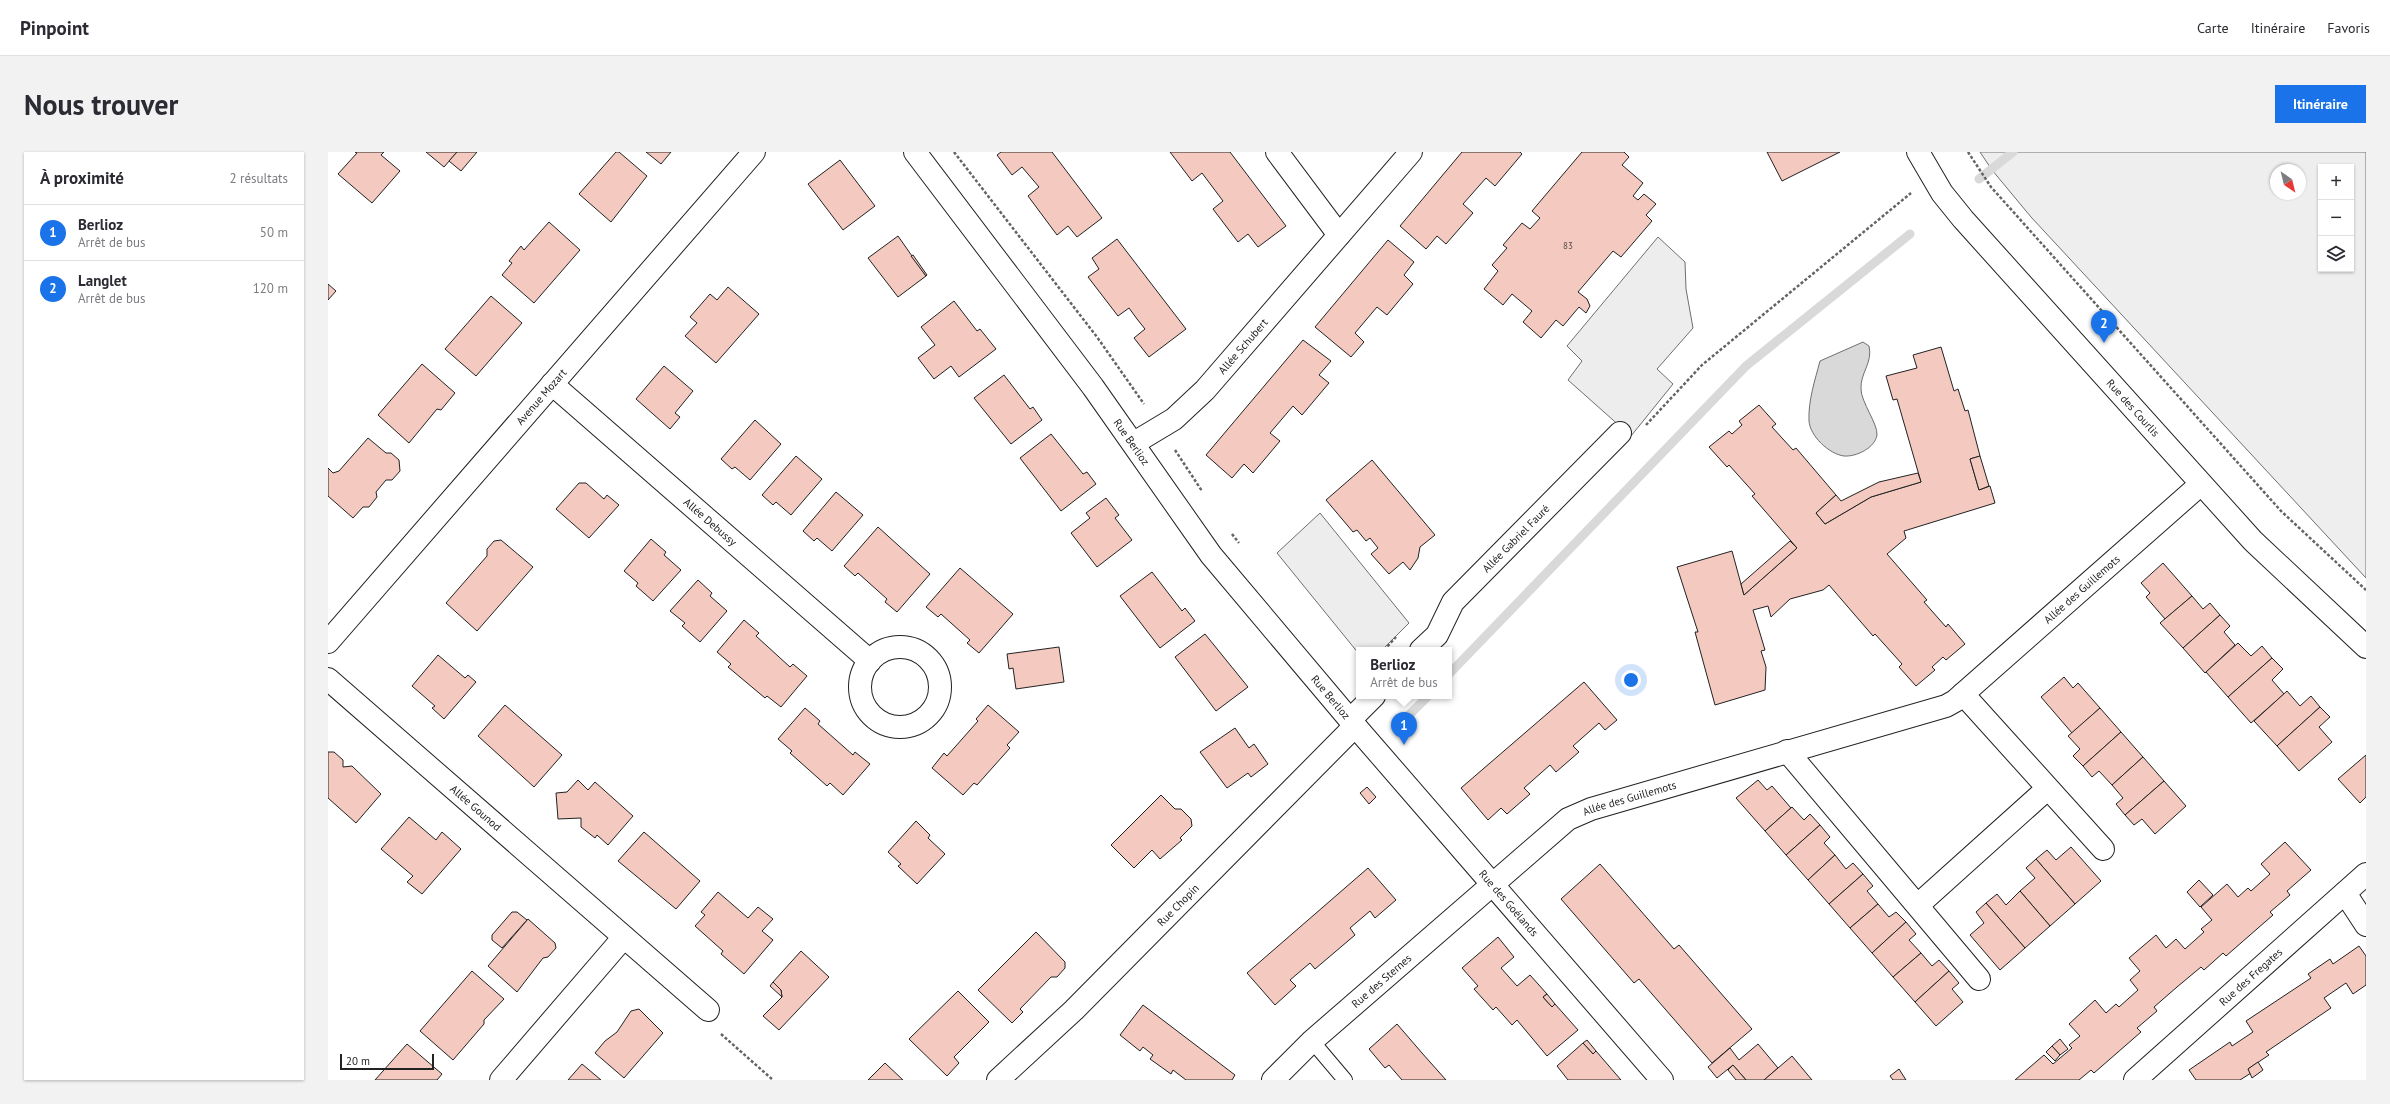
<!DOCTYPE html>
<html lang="fr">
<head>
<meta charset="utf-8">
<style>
  :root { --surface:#fff; --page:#f2f2f3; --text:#2b2b33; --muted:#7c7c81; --line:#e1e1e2; --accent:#1a73e8 }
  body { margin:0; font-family:"PT Sans",sans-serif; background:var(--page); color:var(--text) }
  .controls { position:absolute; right:12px; top:12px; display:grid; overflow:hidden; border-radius:0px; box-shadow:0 1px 3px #0004 }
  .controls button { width:36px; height:36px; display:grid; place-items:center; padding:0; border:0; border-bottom:1px solid var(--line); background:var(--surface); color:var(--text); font:20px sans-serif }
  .compass { position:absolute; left:1942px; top:12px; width:36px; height:36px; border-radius:50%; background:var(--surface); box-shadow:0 1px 3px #0004; rotate:145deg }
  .scale { position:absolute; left:12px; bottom:10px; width:94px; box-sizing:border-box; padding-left:4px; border:2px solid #222; border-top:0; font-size:11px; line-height:14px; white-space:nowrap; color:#222; -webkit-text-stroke:3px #fff; paint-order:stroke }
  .you { position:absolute; left:1303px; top:528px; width:14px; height:14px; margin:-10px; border:3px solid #fff; border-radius:50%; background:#1a73e8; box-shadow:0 0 0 6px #1a73e833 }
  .badge { display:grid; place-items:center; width:26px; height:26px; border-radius:50%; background:var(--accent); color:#fff; font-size:13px; font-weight:700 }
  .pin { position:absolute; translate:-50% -33px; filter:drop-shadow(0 1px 2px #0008) }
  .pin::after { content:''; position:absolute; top:21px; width:14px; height:12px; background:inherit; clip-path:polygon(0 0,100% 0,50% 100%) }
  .popup { position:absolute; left:1028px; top:495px; width:96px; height:52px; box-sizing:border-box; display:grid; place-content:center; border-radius:0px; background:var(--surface); filter:drop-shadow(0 1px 3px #0005); font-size:13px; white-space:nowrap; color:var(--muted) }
  .popup b { font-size:15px; color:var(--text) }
  .popup::after { content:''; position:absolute; left:50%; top:100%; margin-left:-8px; border:8px solid transparent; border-top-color:var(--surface) }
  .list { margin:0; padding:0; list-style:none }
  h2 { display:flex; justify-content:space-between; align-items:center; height:52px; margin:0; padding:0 16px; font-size:17px }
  h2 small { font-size:13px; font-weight:400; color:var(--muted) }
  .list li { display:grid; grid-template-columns:26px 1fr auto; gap:12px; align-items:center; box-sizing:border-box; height:56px; padding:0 16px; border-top:1px solid var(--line) }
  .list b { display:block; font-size:15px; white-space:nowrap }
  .list p { margin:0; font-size:13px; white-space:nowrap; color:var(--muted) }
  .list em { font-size:13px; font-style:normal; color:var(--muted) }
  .icon { flex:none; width:22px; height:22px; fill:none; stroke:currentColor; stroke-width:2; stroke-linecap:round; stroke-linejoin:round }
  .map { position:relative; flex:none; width:2038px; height:928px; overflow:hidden; border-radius:0px }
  header { display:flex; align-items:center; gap:24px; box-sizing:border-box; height:56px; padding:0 20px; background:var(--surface); border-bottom:1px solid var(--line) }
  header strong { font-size:19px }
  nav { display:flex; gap:22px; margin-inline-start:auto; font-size:14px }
  .intro { display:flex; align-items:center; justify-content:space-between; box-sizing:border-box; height:96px; padding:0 24px }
  h1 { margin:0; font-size:28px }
  .button { padding:10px 18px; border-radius:0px; background:var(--accent); color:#fff; font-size:14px; font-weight:700 }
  main { display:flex; gap:24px; padding:0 24px }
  aside { flex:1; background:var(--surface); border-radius:0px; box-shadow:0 1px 3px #0004 }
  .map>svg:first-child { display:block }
  .green { fill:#eee; stroke:#6f6f6f; fill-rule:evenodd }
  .parking { fill:#ededed; stroke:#6f6f6f }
  .water { fill:#d9d9d9; stroke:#6f6f6f }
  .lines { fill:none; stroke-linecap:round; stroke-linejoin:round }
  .stream { stroke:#d9d9d9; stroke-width:9 }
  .building { fill:#f3c9c0; stroke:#222 }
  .lane-casing { stroke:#222; stroke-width:16 }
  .street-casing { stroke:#222; stroke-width:24 }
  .path { stroke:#646464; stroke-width:2.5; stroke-dasharray:3 2; stroke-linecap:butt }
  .lane { stroke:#fff; stroke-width:14 }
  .street { stroke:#fff; stroke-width:22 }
  .labels { text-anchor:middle; stroke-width:3; stroke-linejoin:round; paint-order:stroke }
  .number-label { font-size:9px; fill:#564c4a }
  .street-label { font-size:11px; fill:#222; stroke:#fff }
</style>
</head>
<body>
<header>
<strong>Pinpoint</strong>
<nav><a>Carte</a><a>Itinéraire</a><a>Favoris</a></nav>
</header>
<div class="intro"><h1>Nous trouver</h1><a class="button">Itinéraire</a></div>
<main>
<aside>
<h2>À proximité<small>2 résultats</small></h2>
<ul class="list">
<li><span class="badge">1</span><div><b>Berlioz</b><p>Arrêt de bus</p></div><em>50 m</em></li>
<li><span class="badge">2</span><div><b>Langlet</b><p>Arrêt de bus</p></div><em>120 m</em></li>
</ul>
</aside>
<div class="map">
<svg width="2038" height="928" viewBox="0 0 2038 928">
  <rect width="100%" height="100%" fill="#fff"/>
  <path class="green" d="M1652,0H2038V426L1703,65L1664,18ZM1993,15H2023V117H1993ZM1948,18H1972V42H1948Z"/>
  <g class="parking">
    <polygon points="1330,85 1357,110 1358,137 1365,176 1329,217 1345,232 1303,284 1240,228 1254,209 1239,194"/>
    <polygon points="992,361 1081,471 1054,498 1031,498 1031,502 949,401"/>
  </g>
  <path class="water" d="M1535,190L1541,194C1545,211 1532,221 1533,237C1533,250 1550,272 1549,283C1547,296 1528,305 1516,304C1501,302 1482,284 1481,269C1480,249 1487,228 1492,209Z"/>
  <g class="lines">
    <g class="stream">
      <polyline points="1651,27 1685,0"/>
      <polyline points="1121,522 1418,214 1582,82"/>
      <polyline points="1074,570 1100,544"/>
    </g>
  </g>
  <g class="building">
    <polygon points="27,0 56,0 53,3 72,19 44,51 10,22 29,1"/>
    <polygon points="98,0 129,0 116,15"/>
    <polygon points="129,0 149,0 133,19 121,9"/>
    <polygon points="288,0 291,0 319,24 283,70 251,42"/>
    <polygon points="318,0 343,0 333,12"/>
    <polygon points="673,0 724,0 774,66 749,85 740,74 729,83 700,44 711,35 694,15 684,23 669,3"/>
    <polygon points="842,0 902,0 958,74 930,95 920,82 910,90 885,57 895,49 874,21 864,29"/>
    <polygon points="1134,0 1192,0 1194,2 1167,34 1158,26 1135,52 1145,61 1118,92 1109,84 1098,97 1072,74"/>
    <polygon points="1254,0 1296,0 1301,5 1294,13 1315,31 1305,44 1310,48 1316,42 1328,52 1318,63 1324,69 1293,105 1285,99 1250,140 1259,147 1262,154 1258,161 1251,155 1235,174 1228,168 1213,186 1195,170 1204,159 1184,142 1175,153 1156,137 1170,119 1164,113 1179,96 1175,93 1194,71 1202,77 1212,66 1204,59"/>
    <polygon points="1439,0 1512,0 1454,29"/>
    <polygon points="512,8 547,54 515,78 480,32"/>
    <polygon points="221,70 252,98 206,151 174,123 184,111 181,109 193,94 196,98"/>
    <polygon points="570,84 598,124 570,145 540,106"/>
    <polygon points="789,87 858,177 821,205 806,186 817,177 809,167 801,156 790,164 760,125 771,117 764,106"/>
    <polygon points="1060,88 1086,110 1076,123 1085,132 1059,163 1049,155 1027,181 1036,190 1023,205 987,175"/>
    <polygon points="585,103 599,123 598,124 583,104"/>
    <polygon points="0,132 8,139 0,148"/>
    <polygon points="400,135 431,162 388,211 357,184 369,171 362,165 382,142 389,148"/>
    <polygon points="163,144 194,171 148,224 117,197"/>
    <polygon points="626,149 649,179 652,177 668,197 631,225 623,214 606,227 590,206 607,193 593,175"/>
    <polygon points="975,188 1003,209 991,223 1001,231 974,263 965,254 942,281 952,289 925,321 916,312 904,326 878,303"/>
    <polygon points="1613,195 1626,239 1630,237 1637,259 1640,258 1652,304 1642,307 1651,338 1662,334 1667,351 1576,379 1578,386 1559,402 1599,448 1596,450 1618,475 1620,472 1637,492 1618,508 1615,505 1604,515 1607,518 1588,534 1571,515 1574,512 1547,482 1545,484 1501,433 1495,438 1462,447 1443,465 1440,454 1425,458 1437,498 1433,499 1438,515 1437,538 1387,553 1367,480 1370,480 1349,415 1404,399 1416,443 1469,396 1424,344 1427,342 1401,313 1399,315 1381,295 1401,279 1404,282 1414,273 1411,269 1431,253 1448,272 1444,275 1465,298 1468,296 1508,343 1488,361 1497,372 1543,345 1593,330 1569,247 1565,248 1558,224 1589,216 1585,203"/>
    <polygon points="94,212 127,241 113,258 109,257 81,291 50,263"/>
    <polygon points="336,214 365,239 347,261 352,265 342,277 308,247"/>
    <polygon points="676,223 702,257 705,255 714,268 683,292 646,246"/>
    <polygon points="427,268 453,292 422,328 407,315 404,317 393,307"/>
    <polygon points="723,282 755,322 759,320 768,332 733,359 692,306"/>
    <polygon points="40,286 58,301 63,301 71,308 72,319 64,328 58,328 48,340 49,345 41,355 35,355 25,366 0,344 0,316 5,321 11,319"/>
    <polygon points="468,304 494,327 463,363 448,350 445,353 434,343"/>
    <polygon points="1652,304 1661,334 1651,338 1642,307"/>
    <polygon points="1044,308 1107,383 1092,395 1090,406 1082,418 1075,410 1061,422 1043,402 1050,396 1042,386 1038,389 1029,378 1025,380 998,348"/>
    <polygon points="1590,321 1593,330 1543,345 1497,372 1488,361 1508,343 1513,349 1551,330"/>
    <polygon points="251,331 258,331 276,347 279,343 291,353 261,386 228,357"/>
    <polygon points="508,340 535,363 504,399 489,386 486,389 475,379"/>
    <polygon points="778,346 791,363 787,366 804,388 769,415 743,381 762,366 758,361"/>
    <polygon points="550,375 602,422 569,460 557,450 559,447 530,421 527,424 516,414"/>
    <polygon points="323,387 338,400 336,403 353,418 325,449 308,434 310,431 296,419"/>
    <polygon points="173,388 205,415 149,479 118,451 159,404 159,397 166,389"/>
    <polygon points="1462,389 1469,396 1416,443 1413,432"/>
    <polygon points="1835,411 1864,444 1837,467 1818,445 1822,441 1813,431"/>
    <polygon points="632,416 685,462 651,501 639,491 642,488 613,462 610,465 598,455"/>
    <polygon points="824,420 854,459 857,456 867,469 832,496 792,444"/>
    <polygon points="370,428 384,441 382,444 399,459 372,490 354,474 357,471 342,459"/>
    <polygon points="1864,444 1875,457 1882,451 1892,463 1855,496 1832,471"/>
    <polygon points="1892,463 1902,474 1896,480 1907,493 1877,521 1855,496"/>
    <polygon points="416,468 431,481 428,484 462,515 465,512 479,524 453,555 439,544 437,546 400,515 403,512 389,500"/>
    <polygon points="877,482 920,535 888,559 847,505"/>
    <polygon points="1910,491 1923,504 1934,494 1944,506 1900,545 1878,520"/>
    <polygon points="731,495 736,530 688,537 685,516 681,517 679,502"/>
    <polygon points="110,503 137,526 140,523 148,530 116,567 104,556 107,554 84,534"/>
    <polygon points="1944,506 1955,517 1944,528 1956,542 1923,571 1900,545"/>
    <polygon points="1736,525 1745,536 1750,531 1772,556 1744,581 1713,545"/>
    <polygon points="1256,530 1289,568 1277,578 1271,571 1245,594 1251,600 1228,620 1222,613 1196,636 1202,642 1179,662 1173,656 1160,668 1133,636"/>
    <polygon points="1959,539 1972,554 1983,544 1992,555 1949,594 1926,569"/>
    <polygon points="177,553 234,603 206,635 150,584"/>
    <polygon points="660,553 691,580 679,593 682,596 649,633 646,631 635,643 604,616 616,601 619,604 650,569 648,567"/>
    <polygon points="1992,555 2002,565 1991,575 2004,590 1971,619 1949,594"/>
    <polygon points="477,556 492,569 490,572 525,603 527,600 542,612 515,643 502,631 499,634 462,601 464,599 450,587"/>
    <polygon points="1772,556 1793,580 1755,614 1745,604 1752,597 1740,584"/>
    <polygon points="907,576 921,596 926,592 940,612 923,625 920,621 899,636 872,600"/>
    <polygon points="1793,580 1815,605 1784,633 1771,619 1764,625 1755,614"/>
    <polygon points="0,600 6,600 15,608 15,615 24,614 53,642 28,671 0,646"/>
    <polygon points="2038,603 2038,645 2032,651 2010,627"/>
    <polygon points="1815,605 1836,629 1797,663 1788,652 1795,646 1784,633"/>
    <polygon points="250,628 260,638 267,630 305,664 280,693 269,683 267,686 253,675 253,666 230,667 228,641 239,640"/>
    <polygon points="1430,628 1439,638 1444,634 1463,656 1437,679 1408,646"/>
    <polygon points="1836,629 1858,654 1827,682 1814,667 1806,673 1797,663"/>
    <polygon points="1039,635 1048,645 1041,652 1032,641"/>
    <polygon points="833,643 847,657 853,657 863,667 864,674 852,686 854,688 832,707 824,698 806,716 783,693"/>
    <polygon points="1464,655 1476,668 1482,662 1492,673 1458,703 1437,679"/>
    <polygon points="81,665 108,688 114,680 133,697 94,742 79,730 85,724 53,697"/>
    <polygon points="588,669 602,683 600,686 617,702 589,732 570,714 573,712 560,700"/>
    <polygon points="1492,673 1502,685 1496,691 1507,703 1480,728 1458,703"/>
    <polygon points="316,680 372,729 348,757 290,709"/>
    <polygon points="1957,690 1983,718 1959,739 1962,743 1942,760 1945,763 1898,804 1895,801 1876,818 1873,815 1849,835 1826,855 1829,859 1809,876 1813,880 1766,921 1763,918 1751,928 1687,928 1716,903 1725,912 1744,896 1741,893 1752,884 1741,872 1767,848 1778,861 1788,852 1791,855 1810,838 1802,828 1812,819 1801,806 1828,783 1838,796 1848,787 1857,797 1876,780 1873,777 1884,768 1873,755 1899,732 1910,745 1920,736 1923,739 1942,722 1933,712"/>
    <polygon points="1743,695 1773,729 1747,752 1708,707 1719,698 1728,708"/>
    <polygon points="1507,703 1518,717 1525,711 1535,722 1501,752 1480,728"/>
    <polygon points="1708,707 1747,752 1722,774 1692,739 1707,726 1698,716"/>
    <polygon points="1272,712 1346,797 1351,793 1424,877 1384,911 1311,827 1306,831 1233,747"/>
    <polygon points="1040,716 1068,748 1047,766 1042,759 1022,776 1027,783 987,817 982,811 962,828 968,834 947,853 919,821"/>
    <polygon points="1535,722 1545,734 1539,739 1550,752 1522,776 1501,752"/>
    <polygon points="1871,728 1885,743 1872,755 1859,740"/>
    <polygon points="1692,739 1722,774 1697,796 1658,751 1669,742 1678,753"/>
    <polygon points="390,740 420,766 430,755 445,767 434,779 445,788 416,822 393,802 395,799 367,774 377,763 373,760"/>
    <polygon points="1658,751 1697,796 1672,818 1642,783 1656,771 1648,760"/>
    <polygon points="1550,752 1561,765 1568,760 1578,770 1544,801 1522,776"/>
    <polygon points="184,760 189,760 199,768 174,796 164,788 164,783"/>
    <polygon points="200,767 227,791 228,796 220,805 215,806 189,840 160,814"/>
    <polygon points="1578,770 1588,782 1581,788 1593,801 1565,825 1544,801"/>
    <polygon points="708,780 737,810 737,816 729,825 723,825 692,857 695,860 684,871 650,838"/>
    <polygon points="1170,785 1186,805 1173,816 1189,834 1202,823 1219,842 1215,845 1224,855 1227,852 1250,878 1219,904 1189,868 1184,873 1168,855 1165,858 1146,837 1150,834 1134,816"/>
    <polygon points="2031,794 2038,804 2038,833 2025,842 2018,831 1996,846 2003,856 1938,900 1941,903 1920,917 1923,921 1912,928 1868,928 1861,918 1902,890 1904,894 1925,880 1918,869 1983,826 1980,822 2002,807 2005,812"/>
    <polygon points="473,799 501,825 451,878 435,864 454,845 453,838 445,830"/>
    <polygon points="1593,801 1604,814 1611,808 1621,819 1587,850 1565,825"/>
    <polygon points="144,819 176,847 156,868 156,872 125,908 92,879"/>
    <polygon points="1621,819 1631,831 1624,837 1635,850 1608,874 1587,850"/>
    <polygon points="445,830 453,838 454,845 442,834"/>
    <polygon points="630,839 661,870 626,905 631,911 619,924 581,887"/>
    <polygon points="1219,842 1227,852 1224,855 1215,845"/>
    <polygon points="815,853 907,923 904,928 858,928 845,918 843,922 822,907 825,903 815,895 812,899 792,883"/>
    <polygon points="311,857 335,881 296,926 267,901 277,889 289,880 303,859"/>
    <polygon points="1069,872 1094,901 1118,928 1074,928 1061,913 1057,916 1041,897"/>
    <polygon points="1732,887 1740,897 1732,903 1724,894"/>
    <polygon points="1259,888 1268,899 1265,902 1255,891"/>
    <polygon points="1255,891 1265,902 1268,899 1293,928 1240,928 1229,914"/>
    <polygon points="79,892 114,922 109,928 47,928"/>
    <polygon points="1430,892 1450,916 1436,928 1418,928 1405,913 1389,926 1380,915 1402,896 1411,908"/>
    <polygon points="1724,894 1732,903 1727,909 1718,900"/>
    <polygon points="1464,904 1484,928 1436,928"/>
    <polygon points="1930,910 1935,918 1924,926 1920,917"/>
    <polygon points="557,911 575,928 540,928"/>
    <polygon points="254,912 273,928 240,928"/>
    <polygon points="1405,913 1418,928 1408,928 1400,918"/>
    <polygon points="1571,917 1578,928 1565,928 1562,924"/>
  </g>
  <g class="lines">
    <defs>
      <polyline id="lane" points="984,889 1017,928"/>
      <g id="street">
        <path id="s1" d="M587,0L765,235L883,403L1022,568L1334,928"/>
        <polyline points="949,0 1011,83"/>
        <path id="s2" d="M1590,0L1614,41L1635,67L1925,389L2038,495"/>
        <path id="s3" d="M224,232L542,509"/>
        <path id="s4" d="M806,291L846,267L877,238L1083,0"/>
        <path id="s5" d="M0,490L426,0"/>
        <circle cx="572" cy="535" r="40"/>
        <path id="s6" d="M1093,498L1109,483L1125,450L1292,281"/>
        <path id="s7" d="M0,527L380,858"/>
        <polyline points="1635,542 1775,697"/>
        <polyline points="1022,568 1046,544"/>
        <polyline points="1459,599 1651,827"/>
        <polyline points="2017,741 2038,773"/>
        <polyline points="1590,753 1719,637"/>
        <polyline points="173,928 296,785"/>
        <path id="s8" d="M670,928L746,858L1027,574"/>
        <path id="s9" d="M945,928L984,889L1240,667L1263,657L1618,554L1627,549L1873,332"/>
        <path id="s10" d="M1807,928L2038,722"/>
      </g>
    </defs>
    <use href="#lane" class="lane-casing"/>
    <use href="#street" class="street-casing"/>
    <g class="path">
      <polyline points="626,0 769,185 816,252"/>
      <polyline points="1640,0 1663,35 1953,359 2038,438"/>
      <polyline points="1318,273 1374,213 1583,41"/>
      <polyline points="847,298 874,339"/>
      <polyline points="904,382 911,391"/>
      <polyline points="1056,498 1068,485"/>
      <polyline points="393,882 445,928"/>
    </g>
    <use href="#lane" class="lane"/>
    <use href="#street" class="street"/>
  </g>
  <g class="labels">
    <g class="number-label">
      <text x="1240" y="97">83</text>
    </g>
    <g class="street-label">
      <text dy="4" stroke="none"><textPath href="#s4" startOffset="147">Allée Schubert</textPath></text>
      <text dy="4" stroke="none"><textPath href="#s5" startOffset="325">Avenue Mozart</textPath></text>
      <text dy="4" stroke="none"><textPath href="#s2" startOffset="335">Rue des Courlis</textPath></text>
      <text dy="4" stroke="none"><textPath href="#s1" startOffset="362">Rue Berlioz</textPath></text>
      <text dy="4" stroke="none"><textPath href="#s3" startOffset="210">Allée Debussy</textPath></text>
      <text dy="4" stroke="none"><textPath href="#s6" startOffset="148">Allée Gabriel Fauré</textPath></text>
      <text dy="4" stroke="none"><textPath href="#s9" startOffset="968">Allée des Guillemots</textPath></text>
      <text dy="4" stroke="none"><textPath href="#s1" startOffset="686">Rue Berlioz</textPath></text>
      <text dy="4" stroke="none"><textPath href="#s9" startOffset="459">Allée des Guillemots</textPath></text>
      <text dy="4" stroke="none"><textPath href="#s7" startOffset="196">Allée Gounod</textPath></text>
      <text dy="4" stroke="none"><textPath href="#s1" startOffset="958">Rue des Goélands</textPath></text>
      <text dy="4" stroke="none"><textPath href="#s8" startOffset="251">Rue Chopin</textPath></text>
      <text dy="4" stroke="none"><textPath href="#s10" startOffset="155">Rue des Fregates</textPath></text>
      <text dy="4" stroke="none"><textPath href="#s9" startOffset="147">Rue des Sternes</textPath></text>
    </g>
  </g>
</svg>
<div class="controls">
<button>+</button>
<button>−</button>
<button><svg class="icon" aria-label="layers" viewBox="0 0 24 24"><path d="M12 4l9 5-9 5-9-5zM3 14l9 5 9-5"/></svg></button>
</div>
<svg class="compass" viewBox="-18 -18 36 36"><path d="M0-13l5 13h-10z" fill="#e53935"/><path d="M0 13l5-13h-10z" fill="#7c7c81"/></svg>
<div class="scale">20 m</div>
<div class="you"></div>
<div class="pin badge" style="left:1076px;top:593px">1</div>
<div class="popup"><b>Berlioz</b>Arrêt de bus</div>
<div class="pin badge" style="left:1776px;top:191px">2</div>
</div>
</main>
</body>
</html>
